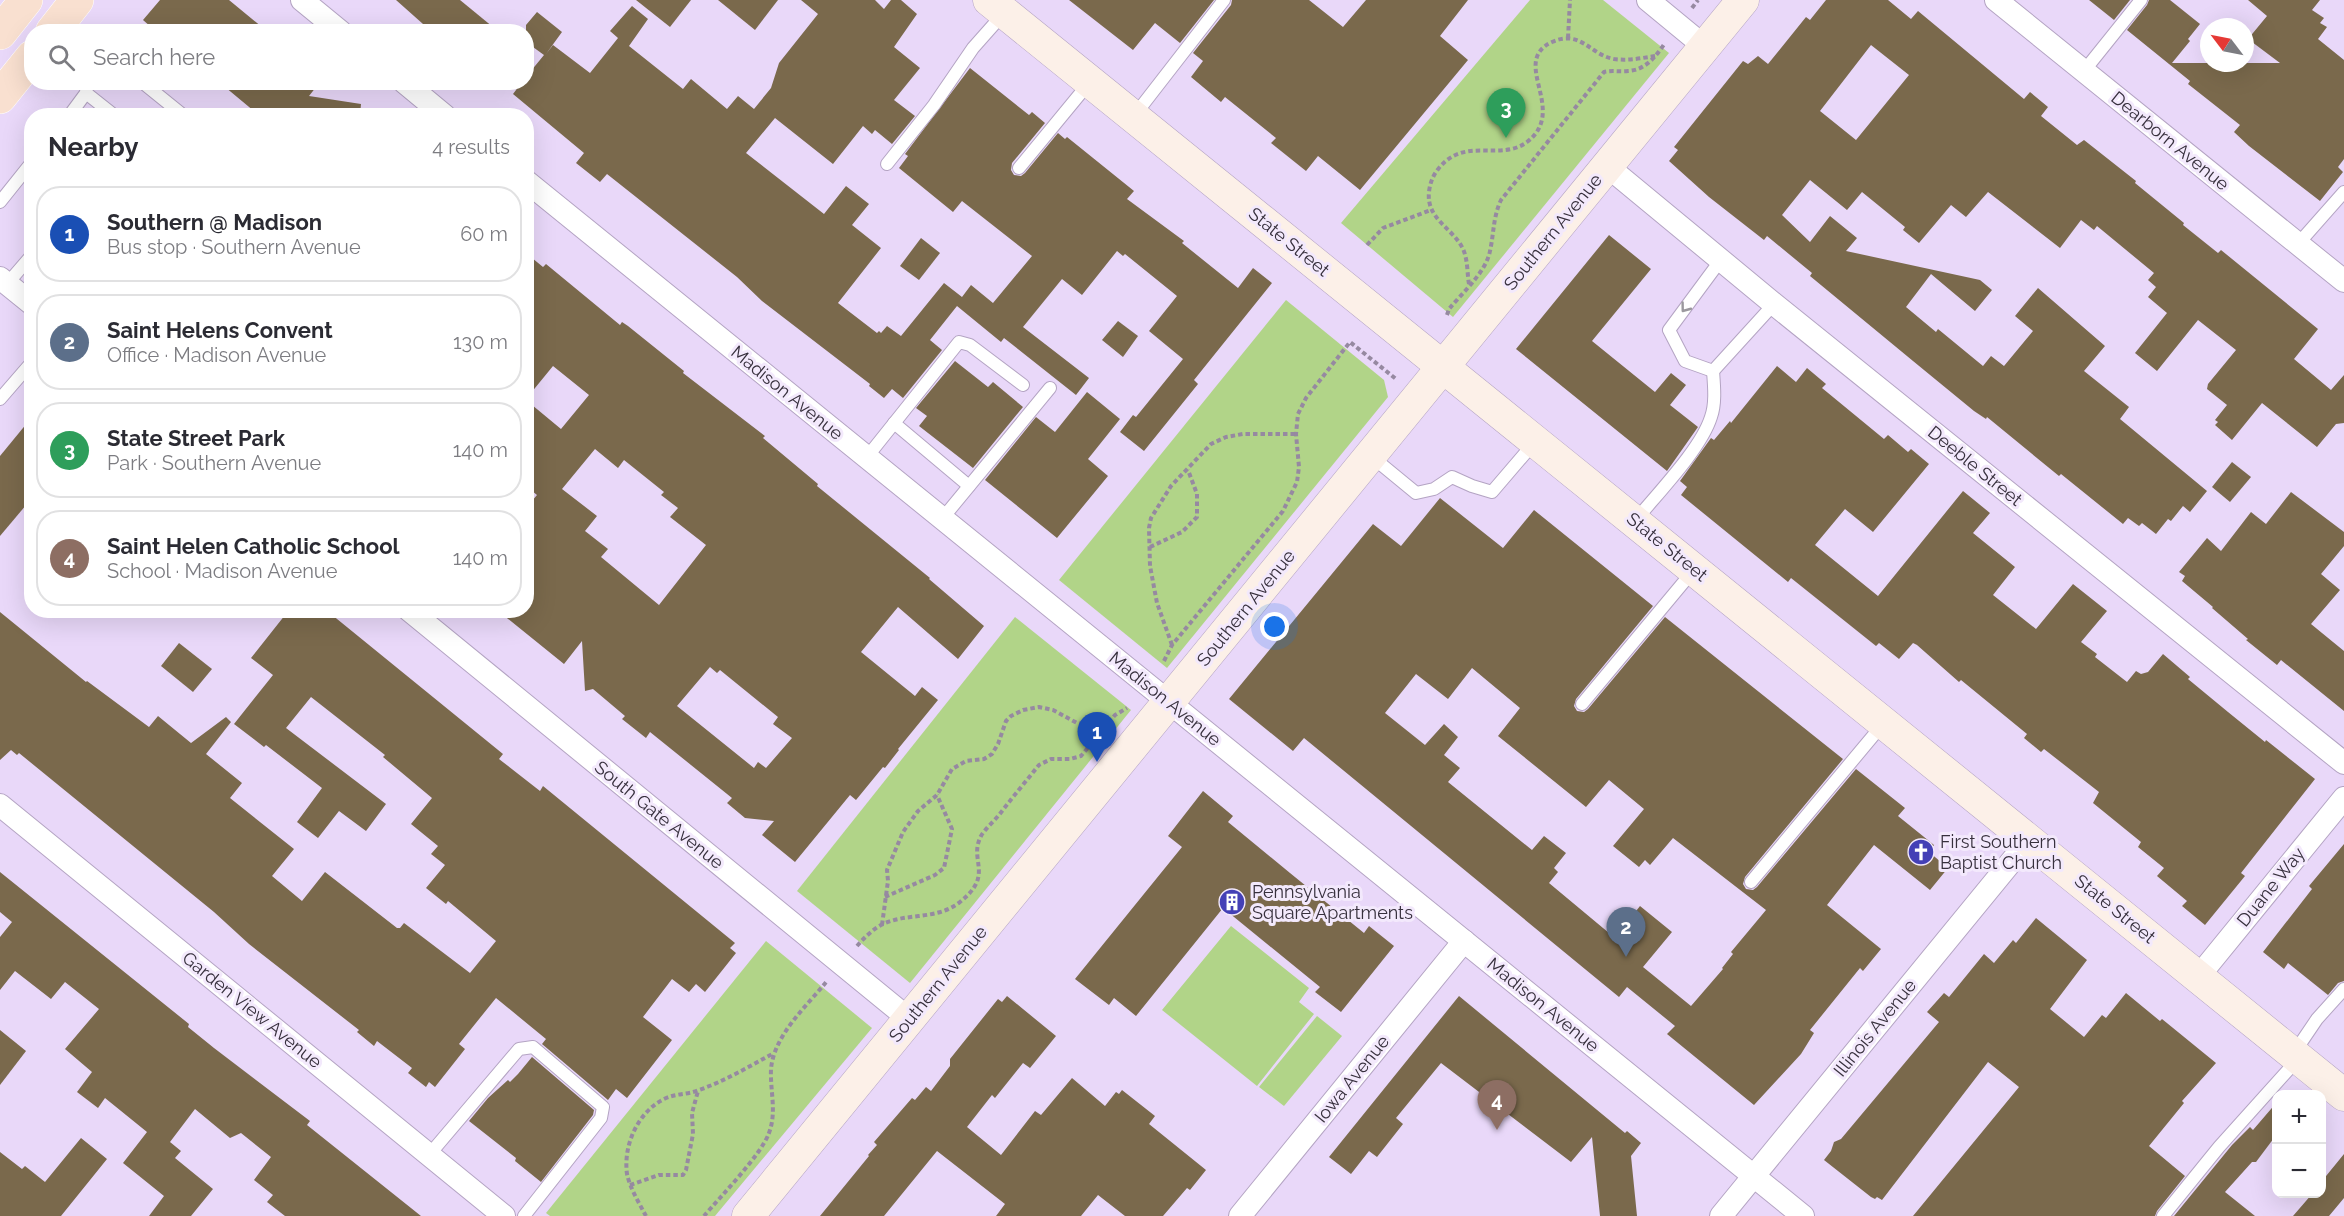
<!DOCTYPE html>
<html lang="en">
<head>
<meta charset="utf-8">
<style>
  :root { --surface:#fff; --page:#f2f2f3; --text:#2b2b33; --muted:#7c7c81; --line:#e1e1e2; --accent:#b45309 }
  body { margin:0; font-family:Raleway,sans-serif; background:var(--page); color:var(--text) }
  .controls { position:absolute; right:18px; bottom:18px; display:grid; overflow:hidden; border-radius:12px; box-shadow:0 6px 24px #0002 }
  .controls button { width:54px; height:54px; display:grid; place-items:center; padding:0; border:0; border-bottom:2px solid var(--line); background:var(--surface); color:var(--text); font:30px sans-serif }
  .compass { position:absolute; left:2200px; top:18px; width:54px; height:54px; border-radius:50%; background:var(--surface); box-shadow:0 6px 24px #0002; rotate:302deg }
  .you { position:absolute; left:1275px; top:627px; width:21px; height:21px; margin:-15px; border:4px solid #fff; border-radius:50%; background:#1a73e8; box-shadow:0 0 0 9px #1a73e833 }
  .badge { display:grid; place-items:center; width:39px; height:39px; border-radius:50%; background:var(--accent); color:#fff; font-size:20px; font-weight:700 }
  .pin { position:absolute; translate:-50% -50px; filter:drop-shadow(0 2px 3px #0008) }
  .pin::after { content:''; position:absolute; top:32px; width:21px; height:18px; background:inherit; clip-path:polygon(0 0,100% 0,50% 100%) }
  .list { margin:0; padding:0; list-style:none }
  h2 { display:flex; justify-content:space-between; align-items:center; height:78px; margin:0; padding:0 24px; font-size:26px }
  h2 small { font-size:20px; font-weight:400; color:var(--muted) }
  .list li { display:grid; grid-template-columns:39px 1fr auto; gap:18px; align-items:center; box-sizing:border-box; height:96px; margin:0 12px 12px; padding:0 12px; border:2px solid var(--line); border-radius:24px }
  .list b { display:block; font-size:22px; white-space:nowrap }
  .list p { margin:0; font-size:20px; white-space:nowrap; color:var(--muted) }
  .list em { font-size:20px; font-style:normal; color:var(--muted) }
  .icon { flex:none; width:33px; height:33px; fill:none; stroke:currentColor; stroke-width:2; stroke-linecap:round; stroke-linejoin:round }
  .map { position:relative; flex:none; width:2344px; height:1216px; overflow:hidden }
  .search { position:absolute; background:var(--surface); box-shadow:0 6px 24px #0002; left:24px; top:24px; width:510px; height:66px; display:flex; align-items:center; gap:15px; box-sizing:border-box; padding:0 21px; border-radius:24px; color:var(--muted); font-size:22px }
  .panel { position:absolute; background:var(--surface); box-shadow:0 6px 24px #0002; left:24px; top:108px; width:510px; height:510px; border-radius:24px }
  .map>svg:first-child { display:block }
  .green { fill:#b1d488 }
  .building { fill:#7a694c; fill-rule:evenodd }
  .lines { fill:none; stroke-linecap:round; stroke-linejoin:round }
  .lane-casing { stroke:#b4a4c3; stroke-width:14 }
  .street-casing { stroke:#b4a4c3; stroke-width:24 }
  .secondary-casing { stroke:#b4a4c3; stroke-width:33 }
  .primary-casing { stroke:#fff; stroke-width:34 }
  .path { stroke:#9689a1; stroke-width:4; stroke-dasharray:4.5 3; stroke-linecap:butt }
  .lane { stroke:#fff; stroke-width:12 }
  .street { stroke:#fff; stroke-width:22 }
  .secondary { stroke:#fcf0e8; stroke-width:32 }
  .primary { stroke:#f9e0d0; stroke-width:33 }
  .oneway { stroke:#9b989e }
  .labels { text-anchor:middle; stroke-width:6; stroke-linejoin:round; paint-order:stroke }
  .street-label { font-size:18px; fill:#37303d; stroke:#f3e9fc }
  .poi-label { font-size:18px; fill:#37303d; stroke:#f3e9fc; text-anchor:start }
</style>
</head>
<body>
<div class="map">
<svg width="2344" height="1216" viewBox="0 0 2344 1216">
  <rect width="100%" height="100%" fill="#e9d8f9"/>
  <g class="green">
    <polygon points="1530,0 1603,0 1669,53 1453,317 1341,223"/>
    <polygon points="1286,300 1384,380 1388,397 1167,668 1059,580"/>
    <polygon points="1015,617 1131,710 910,983 797,891"/>
    <polygon points="1231,926 1309,988 1299,1002 1314,1014 1257,1086 1162,1010"/>
    <polygon points="766,941 872,1028 715,1216 550,1216 546,1213"/>
    <polygon points="1317,1016 1342,1036 1284,1106 1259,1087"/>
  </g>
  <g class="building">
    <polygon points="160,0 229,0 268,32 152,32 151,27 143,20"/>
    <polygon points="396,0 460,0 499,32 432,32"/>
    <polygon points="636,0 691,0 670,27"/>
    <polygon points="718,0 778,0 755,30"/>
    <polygon points="801,0 875,0 884,9 891,0 901,0 917,14 894,47 920,68 894,100 915,116 892,144 875,130 872,134 863,126 833,164 775,118 746,153 824,214 846,186 869,204 852,225 881,248 838,303 877,333 879,331 881,333 887,326 901,336 944,283 962,297 971,285 993,303 1032,256 962,201 953,212 899,168 908,156 905,154 970,68 1029,115 1032,112 1045,123 1012,163 1011,170 1014,175 1021,176 1025,173 1058,133 1065,139 1067,137 1134,191 1127,199 1184,241 1182,243 1238,288 1253,268 1272,283 1194,380 1198,384 1144,451 1120,432 1133,415 1136,417 1183,359 1149,331 1177,296 1125,254 1123,256 1117,251 1082,295 1062,279 1023,327 1089,378 1076,395 1004,338 1001,342 957,306 930,340 942,350 903,398 892,389 884,398 869,386 870,384 762,301 737,277 607,174 600,182 576,163 584,153 513,94 522,82 526,82 526,77 544,55 526,42 526,25 537,12 562,32 546,54 553,45 590,73 618,38 610,31 632,6 648,19 629,46 683,89 691,79 727,109 738,96 754,109 771,88 779,63 818,14"/>
    <polygon points="1069,0 1214,0 1180,43 1155,23 1133,50"/>
    <polygon points="1232,0 1309,0 1343,27 1366,0 1468,0 1440,36 1468,60 1360,190 1318,156 1306,171 1271,143 1276,138 1225,97 1221,102 1191,77 1203,61 1193,53 1231,5"/>
    <path d="M1826,0H1888L1911,19L1918,11L2024,99L2030,92L2048,107L2041,116L2077,145L2084,140L2136,181L2135,183L2184,223L2183,225L2218,253L2221,250L2318,329L2294,359L2331,390L2344,375V423L2336,424L2317,447L2262,403L2232,440L2215,425L2218,422L2215,420L2227,405L2207,389L2208,384L2236,350L2198,320L2157,371L2135,353L2167,313L2148,297L2156,287L2148,280L2154,273L2097,226L2094,230L2081,220L2060,248L1988,192L1966,217L1951,205L1919,243L1903,230L1905,227L1862,192L1847,210L1810,180L1782,215L1810,242L1830,216L1857,238L1846,251L1980,280L1992,290L1975,311L1931,274L1906,307L1936,332L1938,329L1983,366L1991,356L2004,366L2033,331L2015,316L2038,288L2105,346L2084,371L2129,407L2120,419L2207,491L2190,512L2183,506L2171,521L2168,519L2156,534L2142,523L2139,526L2128,518L2123,524L2061,474L2059,476L1987,417L1986,419L1974,411L1913,361L1810,276L1812,273L1767,236L1764,240L1709,197L1669,161L1678,150L1674,147L1743,61L1748,64L1758,56L1768,64L1806,17L1810,20ZM1871,45L1909,75L1856,140L1820,111Z"/>
    <polygon points="2089,0 2130,0 2114,20"/>
    <polygon points="2149,0 2170,0 2200,24 2188,39 2190,41 2172,63 2280,63 2248,39 2267,16 2248,0 2320,0 2312,10 2324,18 2320,23 2327,27 2318,39 2344,60 2344,159 2338,167 2343,172 2320,201 2249,146 2234,132 2240,125 2188,84 2190,81 2127,30 2147,5"/>
    <polygon points="219,82 320,82 309,96 361,104 360,116 260,116"/>
    <polygon points="1609,235 1651,269 1592,341 1655,392 1671,373 1686,385 1670,405 1698,427 1667,471 1516,349"/>
    <polygon points="921,238 940,253 919,280 900,266"/>
    <path d="M526,253L543,267L546,264L620,325L622,322L628,326L684,371L683,373L765,436L763,438L818,484L817,486L930,578L929,579L984,626L958,659L898,607L861,652L915,696L922,687L938,700L898,749L899,750L885,768L883,767L856,800L850,795L795,862L762,835L774,821L745,818L727,803L732,798L650,732L646,738L622,719L625,716L593,689L585,691L582,641L564,664L497,610H526V508L537,495L526,486V400L561,429L589,395L553,366L526,399ZM595,449L618,468L624,460L664,492L661,495L678,508L670,517L706,545L659,605L601,557L608,549L585,531L597,516L562,489ZM710,667L717,673L720,670L778,717L773,724L792,738L766,768L758,762L754,768L677,706Z"/>
    <polygon points="1118,321 1138,336 1123,357 1102,340"/>
    <polygon points="955,361 988,387 993,382 1023,407 973,468 919,426 927,416 916,408"/>
    <polygon points="1777,366 1796,382 1807,368 1826,384 1822,388 1884,439 1888,435 1908,452 1911,449 1929,464 1873,532 1845,509 1815,545 1878,596 1963,491 1990,513 1973,533 2015,567 1993,595 2036,629 2073,584 2107,611 2081,642 2097,654 2095,657 2127,682 2136,671 2141,674 2148,672 2163,654 2190,677 2188,679 2228,712 2265,742 2266,740 2315,779 2241,873 2245,876 2205,925 2182,906 2187,901 2157,876 2164,868 2138,847 2141,842 2093,803 2099,792 2044,749 2041,752 2024,738 2027,734 1961,680 1959,682 1917,645 1913,643 1899,659 1879,643 1876,646 1791,578 1788,582 1681,495 1687,487 1680,481 1711,438 1714,440 1730,421 1731,423"/>
    <polygon points="1087,392 1120,419 1088,459 1108,476 1057,538 985,480 1036,417 1055,432"/>
    <polygon points="32,417 32,498 0,536 0,456"/>
    <polygon points="2232,462 2251,477 2230,502 2212,487"/>
    <polygon points="2291,492 2344,532 2344,546 2321,574 2340,590 2311,624 2344,651 2344,711 2281,660 2277,665 2246,640 2248,639 2212,608 2213,607 2182,581 2185,576 2179,572 2207,538 2221,551 2251,512 2266,524"/>
    <path d="M1440,498L1503,548L1534,510L1653,606L1576,699L1574,706L1577,711L1584,712L1588,709L1665,617L1843,759L1745,877L1743,884L1746,889L1753,890L1757,887L1856,769L1905,808L1898,816L1934,845L1929,852L1948,868L1930,890L1874,845L1827,905L1881,949L1863,971L1860,968L1810,1030L1814,1033L1801,1054L1754,1105L1667,1034L1675,1026L1627,987L1619,997L1304,738L1293,751L1229,699L1373,524L1401,546ZM1472,668L1520,708L1498,736L1586,807L1609,780L1644,809L1613,846L1639,867L1645,860L1650,865L1673,838L1766,910L1731,952L1733,954L1722,968L1723,969L1691,1006L1643,967L1672,932L1640,906L1615,938L1549,883L1558,872L1554,868L1566,853L1544,836L1532,850L1448,782L1460,768L1444,755L1458,737L1444,724L1425,745L1385,713L1416,674L1448,699Z"/>
    <polygon points="289,610 326,610 503,754 499,759 540,791 543,786 735,943 730,948 736,953 705,992 696,984 689,992 672,979 643,1017 672,1040 627,1098 616,1089 608,1100 542,1044 546,1039 496,998 459,1044 465,1049 435,1087 429,1082 426,1087 408,1073 412,1068 377,1041 374,1046 357,1032 359,1030 249,944 214,912 19,753 17,755 11,750 0,760 0,612 86,682 87,681 149,727 158,716 191,743 226,717 231,722 206,754 242,783 230,798 294,849 272,876 302,901 325,872 397,928 400,928 404,923 470,973 496,941 448,901 446,904 426,888 445,865 431,854 438,846 411,824 432,798 383,757 385,755 311,697 286,728 386,804 366,831 339,811 318,838 297,822 322,788 266,745 264,747 234,724 273,675 251,658"/>
    <polygon points="179,643 212,669 193,692 161,666"/>
    <polygon points="1203,791 1233,816 1228,822 1290,873 1364,933 1369,926 1394,946 1341,1012 1315,992 1320,987 1223,908 1136,1016 1114,998 1109,1005 1075,979 1182,847 1168,836"/>
    <polygon points="2344,844 2344,981 2338,983 2328,995 2288,963 2284,969 2263,952 2312,889 2309,886"/>
    <polygon points="0,872 189,1024 188,1027 214,1048 310,1121 307,1125 421,1216 285,1216 267,1202 273,1195 254,1180 271,1157 241,1133 230,1138 195,1109 170,1142 181,1151 175,1158 213,1189 191,1216 149,1216 164,1196 123,1163 147,1132 105,1098 98,1108 77,1092 92,1072 65,1049 99,1009 65,982 51,999 15,971 0,990 0,937 12,922 0,912"/>
    <polygon points="2036,918 2087,960 2050,1009 2084,1037 2102,1015 2106,1018 2126,993 2160,1021 2162,1019 2216,1063 2182,1101 2184,1103 2149,1146 2185,1176 2157,1211 2155,1216 1913,1216 2019,1087 1988,1062 1882,1200 1877,1197 1875,1199 1871,1197 1824,1160 1831,1151 1834,1142 1841,1139 1939,1022 1927,1012 1944,993 1949,997 1984,954 1994,963 2013,940 2016,943"/>
    <polygon points="1007,996 1056,1036 1030,1068 1023,1063 995,1098 992,1095 967,1127 1001,1155 1035,1111 1041,1115 1072,1078 1105,1106 1116,1092 1119,1094 1122,1090 1155,1116 1149,1124 1206,1170 1190,1190 1187,1188 1163,1216 1125,1216 1098,1195 1081,1216 996,1216 1005,1204 937,1151 884,1216 820,1216 869,1156 868,1155 877,1145 874,1142 912,1098 915,1100 926,1087 931,1091 950,1066 950,1059 998,999 1002,1002"/>
    <polygon points="1459,996 1625,1133 1627,1131 1641,1143 1631,1156 1637,1216 1600,1216 1592,1137 1571,1162 1441,1063 1396,1118 1403,1124 1377,1157 1369,1151 1351,1174 1329,1157"/>
    <polygon points="0,1030 26,1051 0,1085"/>
    <polygon points="532,1057 594,1110 593,1115 541,1182 515,1161 516,1158 469,1121 488,1098 508,1080 510,1082 518,1074"/>
    <polygon points="2277,1102 2277,1134 2256,1162 2252,1162 2225,1192 2255,1216 2174,1216 2232,1145 2250,1127 2253,1130"/>
    <polygon points="81,1138 107,1159 61,1216 0,1216 0,1152 22,1169 25,1166 45,1182"/>
    <polygon points="2344,1154 2344,1198 2329,1216 2293,1216 2312,1194 2322,1194 2322,1181"/>
  </g>
  <g class="lines">
    <defs>
      <g id="lane">
        <polyline points="2084,71 2141,0"/>
        <polyline points="88,82 86,93 115,116"/>
        <polyline points="142,82 184,116"/>
        <polyline points="69,116 86,93"/>
        <polyline points="1134,116 1224,0"/>
        <polyline points="887,164 934,105 973,48 1004,13"/>
        <polyline points="1019,168 1089,83"/>
        <polyline points="0,202 32,162"/>
        <polyline points="2298,244 2344,192"/>
        <polyline points="1720,261 1669,330 1685,361 1713,371 1774,304"/>
        <polyline points="7,284 32,255"/>
        <polyline points="0,399 32,362"/>
        <polyline points="894,423 969,486"/>
        <polyline points="1371,456 1416,493 1434,489 1452,477 1472,486 1492,492 1534,443"/>
        <polyline points="867,457 959,342 970,345 1023,385"/>
        <polyline points="942,519 1050,388"/>
        <path d="M1635,521C1657,494 1701,449 1711,417C1716,403 1714,385 1713,371"/>
        <polyline points="1582,704 1693,571"/>
        <polyline points="1751,882 1883,724"/>
        <polyline points="2294,1053 2317,1019 2344,989"/>
        <polyline points="429,1155 519,1049 533,1047 603,1107 601,1118 524,1216"/>
        <polyline points="2163,1216 2219,1147 2298,1059"/>
      </g>
      <g id="street">
        <polyline points="302,0 341,32"/>
        <polyline points="1648,0 1705,47"/>
        <polyline points="1996,0 2344,281"/>
        <polyline points="404,82 445,116"/>
        <polyline points="1607,166 1774,304 2344,763"/>
        <polyline points="526,181 1803,1216"/>
        <polyline points="0,278 32,304"/>
        <polyline points="409,610 909,1019"/>
        <polyline points="0,805 504,1216"/>
        <polyline points="2198,977 2344,798"/>
        <polyline points="1240,1216 1464,941"/>
        <polyline points="1721,1216 2029,840"/>
      </g>
      <g id="secondary">
        <polyline points="989,0 2344,1095"/>
        <polyline points="748,1216 1743,0"/>
      </g>
      <g id="primary">
        <polyline points="52,32 77,0"/>
        <polyline points="0,33 26,0"/>
        <polyline points="0,97 32,57"/>
      </g>
    </defs>
    <use href="#lane" class="lane-casing"/>
    <use href="#street" class="street-casing"/>
    <use href="#secondary" class="secondary-casing"/>
    <use href="#primary" class="primary-casing"/>
    <g class="path">
      <polyline points="1692,8 1698,0"/>
      <polyline points="1568,38 1570,0"/>
      <polyline points="1367,245 1383,228 1431,210"/>
      <path d="M1469,284C1467,273 1468,260 1463,249C1453,228 1426,219 1429,192C1430,183 1433,175 1439,168C1465,136 1500,162 1527,142C1569,110 1509,62 1552,42C1581,29 1590,55 1614,59C1628,61 1642,58 1655,56"/>
      <path d="M1447,315L1449,309C1463,292 1486,272 1490,251C1494,233 1493,217 1501,200L1604,72C1612,70 1620,72 1628,71C1646,70 1656,56 1665,43"/>
      <polyline points="1150,547 1182,532 1197,517 1197,494 1188,470"/>
      <polyline points="1172,645 1157,603 1150,566 1149,528 1151,518 1171,486 1211,444 1226,437 1243,434 1296,434"/>
      <polyline points="1164,661 1172,645 1283,511 1297,482 1299,467 1296,434 1298,414 1306,398 1350,342 1396,379"/>
      <polyline points="885,897 935,875 944,868 952,829 937,795"/>
      <polyline points="882,925 888,881 887,870 903,832 918,811 937,795 952,769 966,761 984,759 992,754 998,744 1006,721 1011,716 1023,710 1039,707 1053,710 1077,723 1104,727"/>
      <path d="M857,946C864,938 872,930 881,925C906,912 936,921 960,902C995,874 968,861 981,836C985,829 993,822 999,815C1012,798 1026,781 1039,765L1051,759H1070L1081,756L1115,715L1127,708"/>
      <polyline points="630,1185 659,1175 683,1175 686,1170 693,1134 692,1113 698,1091"/>
      <path d="M646,1216C639,1203 630,1188 627,1174C623,1145 638,1112 664,1099C676,1093 687,1095 699,1090C725,1081 750,1066 774,1053"/>
      <path d="M704,1216C721,1196 761,1155 769,1133C777,1112 770,1091 771,1069C774,1035 806,1007 827,981"/>
    </g>
    <use href="#lane" class="lane"/>
    <use href="#street" class="street"/>
    <use href="#secondary" class="secondary"/>
    <use href="#primary" class="primary"/>
  </g>
  <defs><path id="oneway-chevron" d="M-2-3.5L2.5 0L-2 3.5" fill="none" stroke-width="1.6" stroke-linecap="round" stroke-linejoin="round" transform="scale(1.5)"/></defs>
  <use class="oneway" href="#oneway-chevron" transform="translate(1685 308) rotate(127)"/>
  <defs>
    <symbol id="church-disc" viewBox="-11 -11 22 22"><circle r="9.5" fill="#4440b6" stroke="#f3e9fc"/><path d="M-1.2-6h2.4v3.5h3.3v2.4h-3.3V6h-2.4V-.1h-3.3v-2.4h3.3Z" fill="#fff"/></symbol>
    <symbol id="building-disc" viewBox="-11 -11 22 22"><circle r="9.5" fill="#4440b6" stroke="#f3e9fc"/><path d="M-4-6H4V6H1V3H-1V6H-4ZM-2.5-4.3h1.7v1.8h-1.7ZM.8-4.3h1.7v1.8H.8ZM-2.5-1h1.7V.8h-1.7ZM.8-1h1.7V.8H.8Z" fill="#fff"/></symbol>
  </defs>
  <g fill-rule="evenodd">
    <use href="#church-disc" x="1906" y="837" width="30" height="30"/>
    <use href="#building-disc" x="1217" y="887" width="30" height="30"/>
  </g>
  <g class="labels">
    <g class="street-label">
      <text transform="translate(2170 141) rotate(39)" y="6">Dearborn Avenue</text>
      <text transform="translate(1553 232) rotate(-51)" y="6">Southern Avenue</text>
      <text transform="translate(1289 242) rotate(39)" y="6">State Street</text>
      <text transform="translate(787 393) rotate(39)" y="6">Madison Avenue</text>
      <text transform="translate(1975 466) rotate(39)" y="6">Deeble Street</text>
      <text transform="translate(1667 547) rotate(39)" y="6">State Street</text>
      <text transform="translate(1246 608) rotate(-51)" y="6">Southern Avenue</text>
      <text transform="translate(1165 699) rotate(39)" y="6">Madison Avenue</text>
      <text transform="translate(659 815) rotate(39)" y="6">South Gate Avenue</text>
      <text transform="translate(2271 887) rotate(-51)" y="6">Duane Way</text>
      <text transform="translate(2115 909) rotate(39)" y="6">State Street</text>
      <text transform="translate(938 984) rotate(-51)" y="6">Southern Avenue</text>
      <text transform="translate(1543 1005) rotate(39)" y="6">Madison Avenue</text>
      <text transform="translate(252 1010) rotate(39)" y="6">Garden View Avenue</text>
      <text transform="translate(1875 1028) rotate(-51)" y="6">Illinois Avenue</text>
      <text transform="translate(1352 1079) rotate(-51)" y="6">Iowa Avenue</text>
    </g>
    <g class="poi-label">
      <text x="1940" y="848">First Southern<tspan x="1940" dy="21">Baptist Church</tspan></text>
      <text x="1252" y="898">Pennsylvania<tspan x="1252" dy="21">Square Apartments</tspan></text>
    </g>
  </g>
</svg>
<div class="controls">
<button>+</button>
<button>−</button>
</div>
<svg class="compass" viewBox="-18 -18 36 36"><path d="M0-13l5 13h-10z" fill="#e53935"/><path d="M0 13l5-13h-10z" fill="#7c7c81"/></svg>
<div class="you"></div>
<div class="pin badge" style="left:1097px;top:762px;background:#1a4fb4">1</div>
<div class="pin badge" style="left:1626px;top:957px;background:#5c6f8a">2</div>
<div class="pin badge" style="left:1506px;top:138px;background:#2e9e5b">3</div>
<div class="pin badge" style="left:1497px;top:1130px;background:#8d6e63">4</div>
<div class="search"><svg class="icon" aria-label="search" viewBox="0 0 24 24"><circle cx="10" cy="10" r="6"/><path d="M15 15l6 6"/></svg>Search here</div>
<section class="panel">
<h2>Nearby<small>4 results</small></h2>
<ul class="list">
<li><span class="badge" style="background:#1a4fb4">1</span><div><b>Southern @ Madison</b><p>Bus stop · Southern Avenue</p></div><em>60 m</em></li>
<li><span class="badge" style="background:#5c6f8a">2</span><div><b>Saint Helens Convent</b><p>Office · Madison Avenue</p></div><em>130 m</em></li>
<li><span class="badge" style="background:#2e9e5b">3</span><div><b>State Street Park</b><p>Park · Southern Avenue</p></div><em>140 m</em></li>
<li><span class="badge" style="background:#8d6e63">4</span><div><b>Saint Helen Catholic School</b><p>School · Madison Avenue</p></div><em>140 m</em></li>
</ul>
</section>
</div>
</body>
</html>
